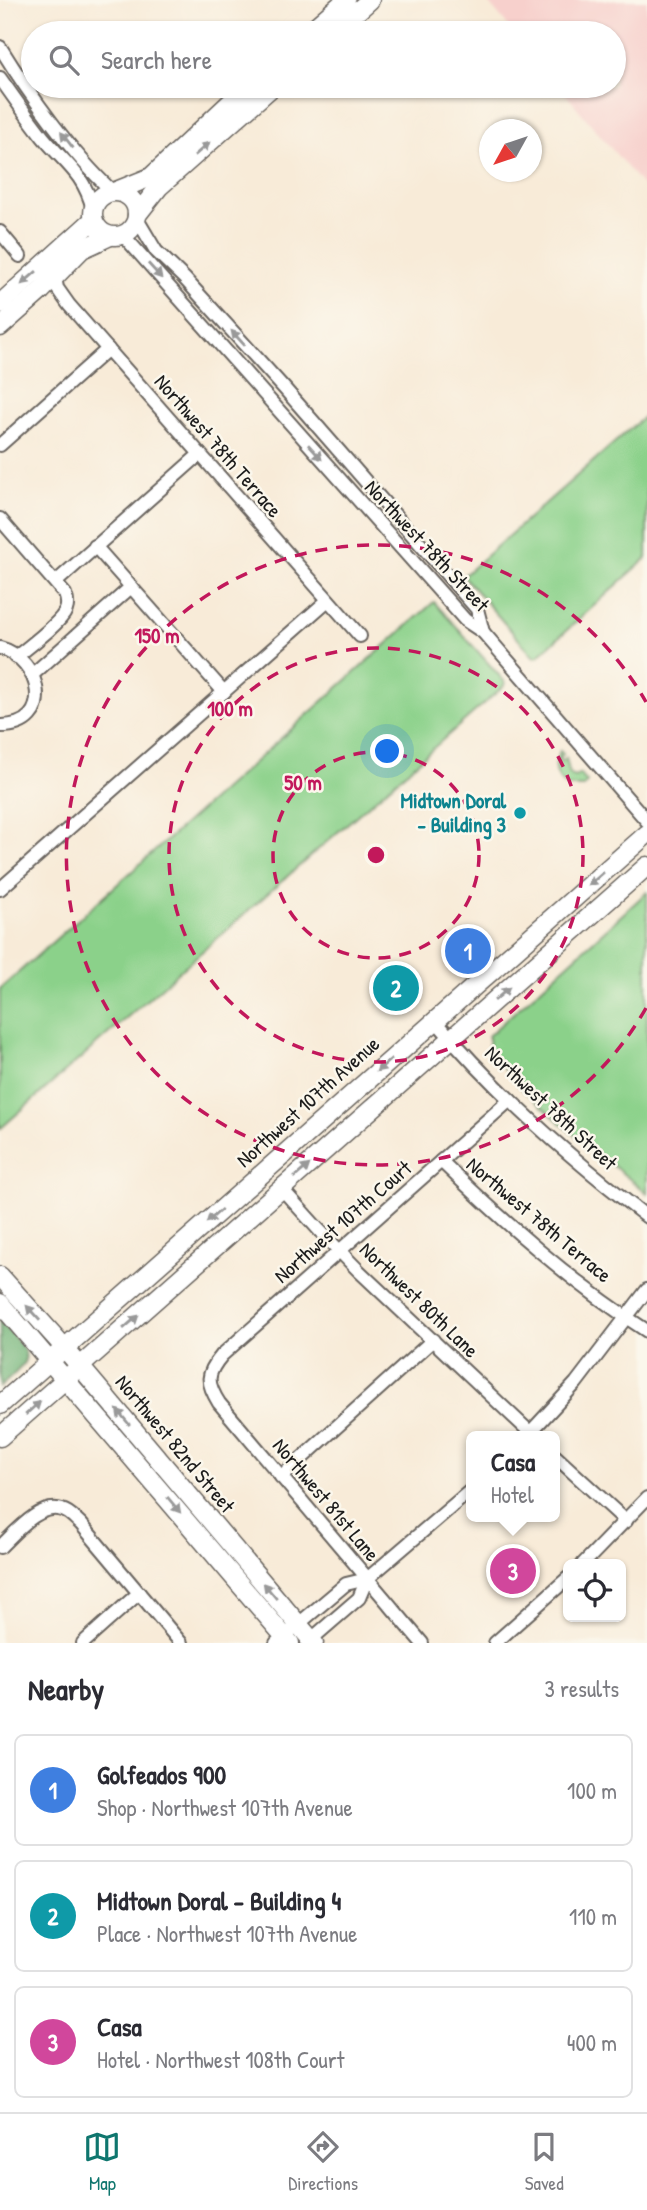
<!DOCTYPE html>
<html lang="en">
<head>
<meta charset="utf-8">
<style>
  :root { --surface:#fff; --page:#f7f7f7; --text:#2b2b33; --muted:#7c7c81; --line:#e1e1e2; --accent:#0f766e }
  body { margin:0; font-family:"Patrick Hand",sans-serif; background:var(--page); color:var(--text) }
  .controls { position:absolute; right:21px; bottom:21px; display:grid; overflow:hidden; border-radius:10px; box-shadow:0 2px 5px #0004 }
  .controls button { width:63px; height:63px; display:grid; place-items:center; padding:0; border:0; border-bottom:2px solid var(--line); background:var(--surface); color:var(--text); font:35px sans-serif }
  .compass { position:absolute; left:479px; top:119px; width:63px; height:63px; border-radius:50%; background:var(--surface); box-shadow:0 2px 5px #0004; rotate:230deg }
  .you { position:absolute; left:388px; top:752px; width:24px; height:24px; margin:-18px; border:5px solid #fff; border-radius:50%; background:#1a73e8; box-shadow:0 0 0 10px #1a73e833 }
  .badge { display:grid; place-items:center; width:46px; height:46px; border-radius:50%; background:var(--accent); color:#fff; font-size:23px; font-weight:700 }
  .pin { position:absolute; translate:-50% -50%; border:4px solid #fff; box-shadow:0 2px 7px #0006 }
  .popup { position:absolute; left:466px; top:1431px; width:94px; height:91px; box-sizing:border-box; display:grid; place-content:center; border-radius:10px; background:var(--surface); filter:drop-shadow(0 2px 5px #0005); font-size:23px; white-space:nowrap; color:var(--muted) }
  .popup b { font-size:26px; color:var(--text) }
  .popup::after { content:''; position:absolute; left:50%; top:100%; margin-left:-14px; border:14px solid transparent; border-top-color:var(--surface) }
  .list { margin:0; padding:0; list-style:none }
  h2 { display:flex; justify-content:space-between; align-items:center; height:91px; margin:0; padding:0 28px; font-size:30px }
  h2 small { font-size:23px; font-weight:400; color:var(--muted) }
  .list li { display:grid; grid-template-columns:46px 1fr auto; gap:21px; align-items:center; box-sizing:border-box; height:112px; margin:0 14px 14px; padding:0 14px; border:2px solid var(--line); border-radius:10px }
  .list b { display:block; font-size:26px; white-space:nowrap }
  .list p { margin:0; font-size:23px; white-space:nowrap; color:var(--muted) }
  .list em { font-size:23px; font-style:normal; color:var(--muted) }
  .icon { flex:none; width:38px; height:38px; fill:none; stroke:currentColor; stroke-width:2; stroke-linecap:round; stroke-linejoin:round }
  .map { position:relative; flex:none; width:647px; height:1643px; overflow:hidden }
  .search { position:absolute; background:var(--surface); box-shadow:0 2px 5px #0004; left:21px; right:21px; top:21px; height:77px; display:flex; align-items:center; gap:18px; box-sizing:border-box; padding:0 24px; border-radius:38px; color:var(--muted); font-size:26px }
  .sheet { height:469px; background:var(--surface) }
  nav { display:flex; justify-content:space-around; align-items:center; box-sizing:border-box; height:98px; border-top:2px solid var(--line); background:var(--surface); font-size:19px; color:var(--muted) }
  nav a { display:grid; justify-items:center; gap:4px }
  nav .on { color:var(--accent) }
  .map>svg:first-child { display:block }
  .built { fill:#f7d0cc }
  .green { fill:#8bd18a; stroke:#547653; stroke-width:2 }
  .forest { fill:#70b376; stroke:#466849; stroke-width:2 }
  .lines { fill:none; stroke-linecap:round; stroke-linejoin:round }
  .street-casing { stroke:#69645e; stroke-width:16 }
  .secondary-casing { stroke:#69645e; stroke-width:21 }
  .street { stroke:#fff; stroke-width:12 }
  .secondary { stroke:#fff; stroke-width:18 }
  .oneway { fill:#999 }
  .ring { fill:none; stroke:#c2185b; stroke-width:3.5; stroke-dasharray:12 9 }
  .culture-dot { fill:#0f9aa8; stroke:#fbf7ec; stroke-width:2.5 }
  .labels { text-anchor:middle; stroke-width:5; stroke-linejoin:round; paint-order:stroke }
  .street-label { font-size:21px; fill:#1c1c1c; stroke:#fbf7ec }
  .culture-label { font-size:21px; font-weight:bold; fill:#0d838f; stroke:#fbf7ec; text-anchor:end }
  .centre { fill:#c2185b; stroke:#fbf7ec; stroke-width:3.5 }
  .ring-label { font-size:21px; text-anchor:middle; font-weight:bold; fill:#c2185b; stroke:#fbf7ec; stroke-width:5; stroke-linejoin:round; paint-order:stroke }
</style>
</head>
<body>
<div class="map">
<svg width="647" height="1643" viewBox="0 0 647 1643">
  <rect width="100%" height="100%" fill="#fbf7ec"/>
  <filter id="ink" filterUnits="userSpaceOnUse"><feTurbulence type="fractalNoise" baseFrequency=".0143" numOctaves="2"/><feDisplacementMap in="SourceGraphic" scale="14" xChannelSelector="R" yChannelSelector="G"/><feConvolveMatrix kernelMatrix="1 2 1 2 8 2 1 2 1" color-interpolation-filters="sRGB"/></filter>
  <filter id="wash" filterUnits="userSpaceOnUse"><feTurbulence type="fractalNoise" baseFrequency=".00686" numOctaves="4" result="noise"/><feDisplacementMap in="SourceGraphic" scale="28" xChannelSelector="R" yChannelSelector="G"/><feGaussianBlur stdDeviation="1.57" result="paint"/><feColorMatrix in="noise" values="0 0 0 0 0 0 0 0 0 0 0 0 0 0 0 0 0 1.4 0 .05"/><feComposite in="paint" operator="in"/></filter>
  <g filter="url(#wash)">
    <rect width="100%" height="100%" fill="#f8ebd8"/>
    <polygon class="built" points="486,0 647,0 647,191 559,86 614,86 614,33 514,33"/>
    <g class="green">
      <polygon points="647,414 647,558 538,656 534,657 463,576"/>
      <polygon points="434,602 505,682 504,686 0,1129 0,989"/>
      <path d="M560,751L563,754L559,759L562,762L566,758L570,775L575,777L580,774L587,782L583,787H568C555,779 552,765 560,751Z"/>
      <polygon points="647,892 647,1193 572,1133 523,1090 489,1050 488,1036"/>
    </g>
    <path class="forest" d="M0,1321C30,1356 38,1354 0,1387Z"/>
  </g>
  <g filter="url(#ink)">
    <g class="lines">
      <defs>
        <g id="street">
          <path d="M0,47C29,94 72,154 112,191"/>
          <path d="M0,78C14,98 28,118 43,137C65,164 83,172 93,209"/>
          <polyline points="137,219 156,251 184,278 284,388 477,609 483,632"/>
          <polyline points="0,232 20,256"/>
          <polyline points="123,235 465,620 483,632 647,821"/>
          <polyline points="55,277 57,288 69,305 360,636"/>
          <polyline points="0,445 108,349"/>
          <path d="M0,519L65,594C67,599 68,605 66,610C61,623 28,647 16,657"/>
          <polyline points="95,546 224,692"/>
          <polyline points="56,582 200,454"/>
          <path d="M0,648C41,658 57,727 0,726"/>
          <polyline points="32,675 131,587"/>
          <polyline points="0,889 328,600"/>
          <path d="M435,1020C497,1094 570,1158 647,1217"/>
          <path d="M441,1161C505,1223 572,1283 647,1331"/>
          <polyline points="282,1189 319,1230 359,1271 534,1436"/>
          <polyline points="527,1436 576,1383 647,1290"/>
          <polyline points="555,1456 626,1521"/>
          <polyline points="281,1477 433,1340"/>
          <path d="M0,1547C15,1533 40,1502 62,1510C70,1512 75,1519 81,1524L181,1643"/>
          <polyline points="583,1564 647,1498"/>
          <polyline points="83,1643 139,1593"/>
          <polyline points="276,1643 346,1584 367,1579 471,1490"/>
          <polyline points="307,1643 359,1598 367,1579"/>
          <path d="M422,1643L219,1403C206,1382 206,1374 222,1355L510,1100"/>
          <polyline points="495,1643 568,1578"/>
        </g>
        <g id="secondary">
          <polyline points="308,33 346,0"/>
          <polyline points="333,33 370,0"/>
          <polyline points="116,191 151,177 248,86"/>
          <circle cx="115" cy="214" r="22"/>
          <polyline points="137,215 159,187 273,86"/>
          <polyline points="0,304 93,220"/>
          <polyline points="0,327 42,290 82,249 110,236"/>
          <polyline points="0,1276 56,1338 314,1643"/>
          <polyline points="0,1303 290,1643"/>
          <polyline points="0,1405 647,834"/>
          <polyline points="0,1437 647,866"/>
        </g>
      </defs>
      <use href="#street" class="street-casing"/>
      <use href="#secondary" class="secondary-casing"/>
      <use href="#street" class="street"/>
      <use href="#secondary" class="secondary"/>
    </g>
    <defs><path id="oneway-solid" d="M-6-.8H1V-3.2L6.5 0L1 3.2V.8H-6Z" transform="scale(1.75)"/></defs>
    <g class="oneway">
      <use href="#oneway-solid" transform="translate(67 140) rotate(-128)"/>
      <use href="#oneway-solid" transform="translate(202 149) rotate(-41)"/>
      <use href="#oneway-solid" transform="translate(155 271) rotate(48)"/>
      <use href="#oneway-solid" transform="translate(29 278) rotate(139)"/>
      <use href="#oneway-solid" transform="translate(238 338) rotate(-132)"/>
      <use href="#oneway-solid" transform="translate(315 452) rotate(48)"/>
      <use href="#oneway-solid" transform="translate(596 879) rotate(139)"/>
      <use href="#oneway-solid" transform="translate(502 994) rotate(-41)"/>
      <use href="#oneway-solid" transform="translate(384 1065) rotate(139)"/>
      <use href="#oneway-solid" transform="translate(302 1171) rotate(-41)"/>
      <use href="#oneway-solid" transform="translate(214 1216) rotate(138)"/>
      <use href="#oneway-solid" transform="translate(33 1313) rotate(-132)"/>
      <use href="#oneway-solid" transform="translate(131 1322) rotate(-41)"/>
      <use href="#oneway-solid" transform="translate(33 1408) rotate(-42)"/>
      <use href="#oneway-solid" transform="translate(123 1417) rotate(-130)"/>
      <use href="#oneway-solid" transform="translate(174 1505) rotate(50)"/>
      <use href="#oneway-solid" transform="translate(270 1591) rotate(-130)"/>
    </g>
  </g>
  <g class="ring">
    <circle cx="376" cy="855" r="103"/>
    <circle cx="376" cy="855" r="207"/>
    <path d="M646 1008A310 310 0 1 1 646 702"/>
  </g>
  <circle class="culture-dot" cx="520" cy="813" r="7"/>
  <g class="labels">
    <g class="street-label">
      <text transform="translate(218 446) rotate(49)" y="7">Northwest 78th Terrace</text>
      <text transform="translate(427 546) rotate(47)" y="7">Northwest 78th Street</text>
      <text transform="translate(308 1102) rotate(-42)" y="7">Northwest 107th Avenue</text>
      <text transform="translate(551 1108) rotate(43)" y="7">Northwest 78th Street</text>
      <text transform="translate(539 1220) rotate(40)" y="7">Northwest 78th Terrace</text>
      <text transform="translate(343 1222) rotate(-41)" y="7">Northwest 107th Court</text>
      <text transform="translate(419 1300) rotate(44)" y="7">Northwest 80th Lane</text>
      <text transform="translate(175 1444) rotate(50)" y="7">Northwest 82nd Street</text>
      <text transform="translate(326 1500) rotate(50)" y="7">Northwest 81st Lane</text>
    </g>
    <g class="culture-label">
      <text x="506" y="808">Midtown Doral<tspan x="506" dy="24">- Building 3</tspan></text>
    </g>
  </g>
  <circle cx="376" cy="855" r="10" class="centre"/>
  <g class="ring-label">
    <text x="157" y="643">150 m</text>
    <text x="230" y="716">100 m</text>
    <text x="303" y="790">50 m</text>
  </g>
</svg>
<div class="controls">
<button><svg class="icon" aria-label="locate" viewBox="0 0 24 24"><circle cx="12" cy="12" r="6"/><path d="M12 2v4M12 18v4M2 12h4M18 12h4"/></svg></button>
</div>
<svg class="compass" viewBox="-18 -18 36 36"><path d="M0-13l5 13h-10z" fill="#e53935"/><path d="M0 13l5-13h-10z" fill="#7c7c81"/></svg>
<div class="you"></div>
<div class="pin badge" style="left:468px;top:951px;background:#3f7fe0">1</div>
<div class="pin badge" style="left:396px;top:988px;background:#0f9aa8">2</div>
<div class="pin badge" style="left:513px;top:1571px;background:#d1479c">3</div>
<div class="popup"><b>Casa</b>Hotel</div>
<div class="search"><svg class="icon" aria-label="search" viewBox="0 0 24 24"><circle cx="10" cy="10" r="6"/><path d="M15 15l6 6"/></svg>Search here</div>
</div>
<section class="sheet">
<h2>Nearby<small>3 results</small></h2>
<ul class="list">
<li><span class="badge" style="background:#3f7fe0">1</span><div><b>Golfeados 900</b><p>Shop · Northwest 107th Avenue</p></div><em>100 m</em></li>
<li><span class="badge" style="background:#0f9aa8">2</span><div><b>Midtown Doral - Building 4</b><p>Place · Northwest 107th Avenue</p></div><em>110 m</em></li>
<li><span class="badge" style="background:#d1479c">3</span><div><b>Casa</b><p>Hotel · Northwest 108th Court</p></div><em>400 m</em></li>
</ul>
</section>
<nav>
<a class="on"><svg class="icon" aria-label="map" viewBox="0 0 24 24"><path d="M3 6l6-2 6 2 6-2v14l-6 2-6-2-6 2zM9 4v14M15 6v14"/></svg>Map</a>
<a><svg class="icon" aria-label="directions" viewBox="0 0 24 24"><path d="M12 3l9 9-9 9-9-9zM9 14v-3h6M13 9l2 2-2 2"/></svg>Directions</a>
<a><svg class="icon" aria-label="saved" viewBox="0 0 24 24"><path d="M7 4h10v16l-5-4-5 4z"/></svg>Saved</a>
</nav>
</body>
</html>
